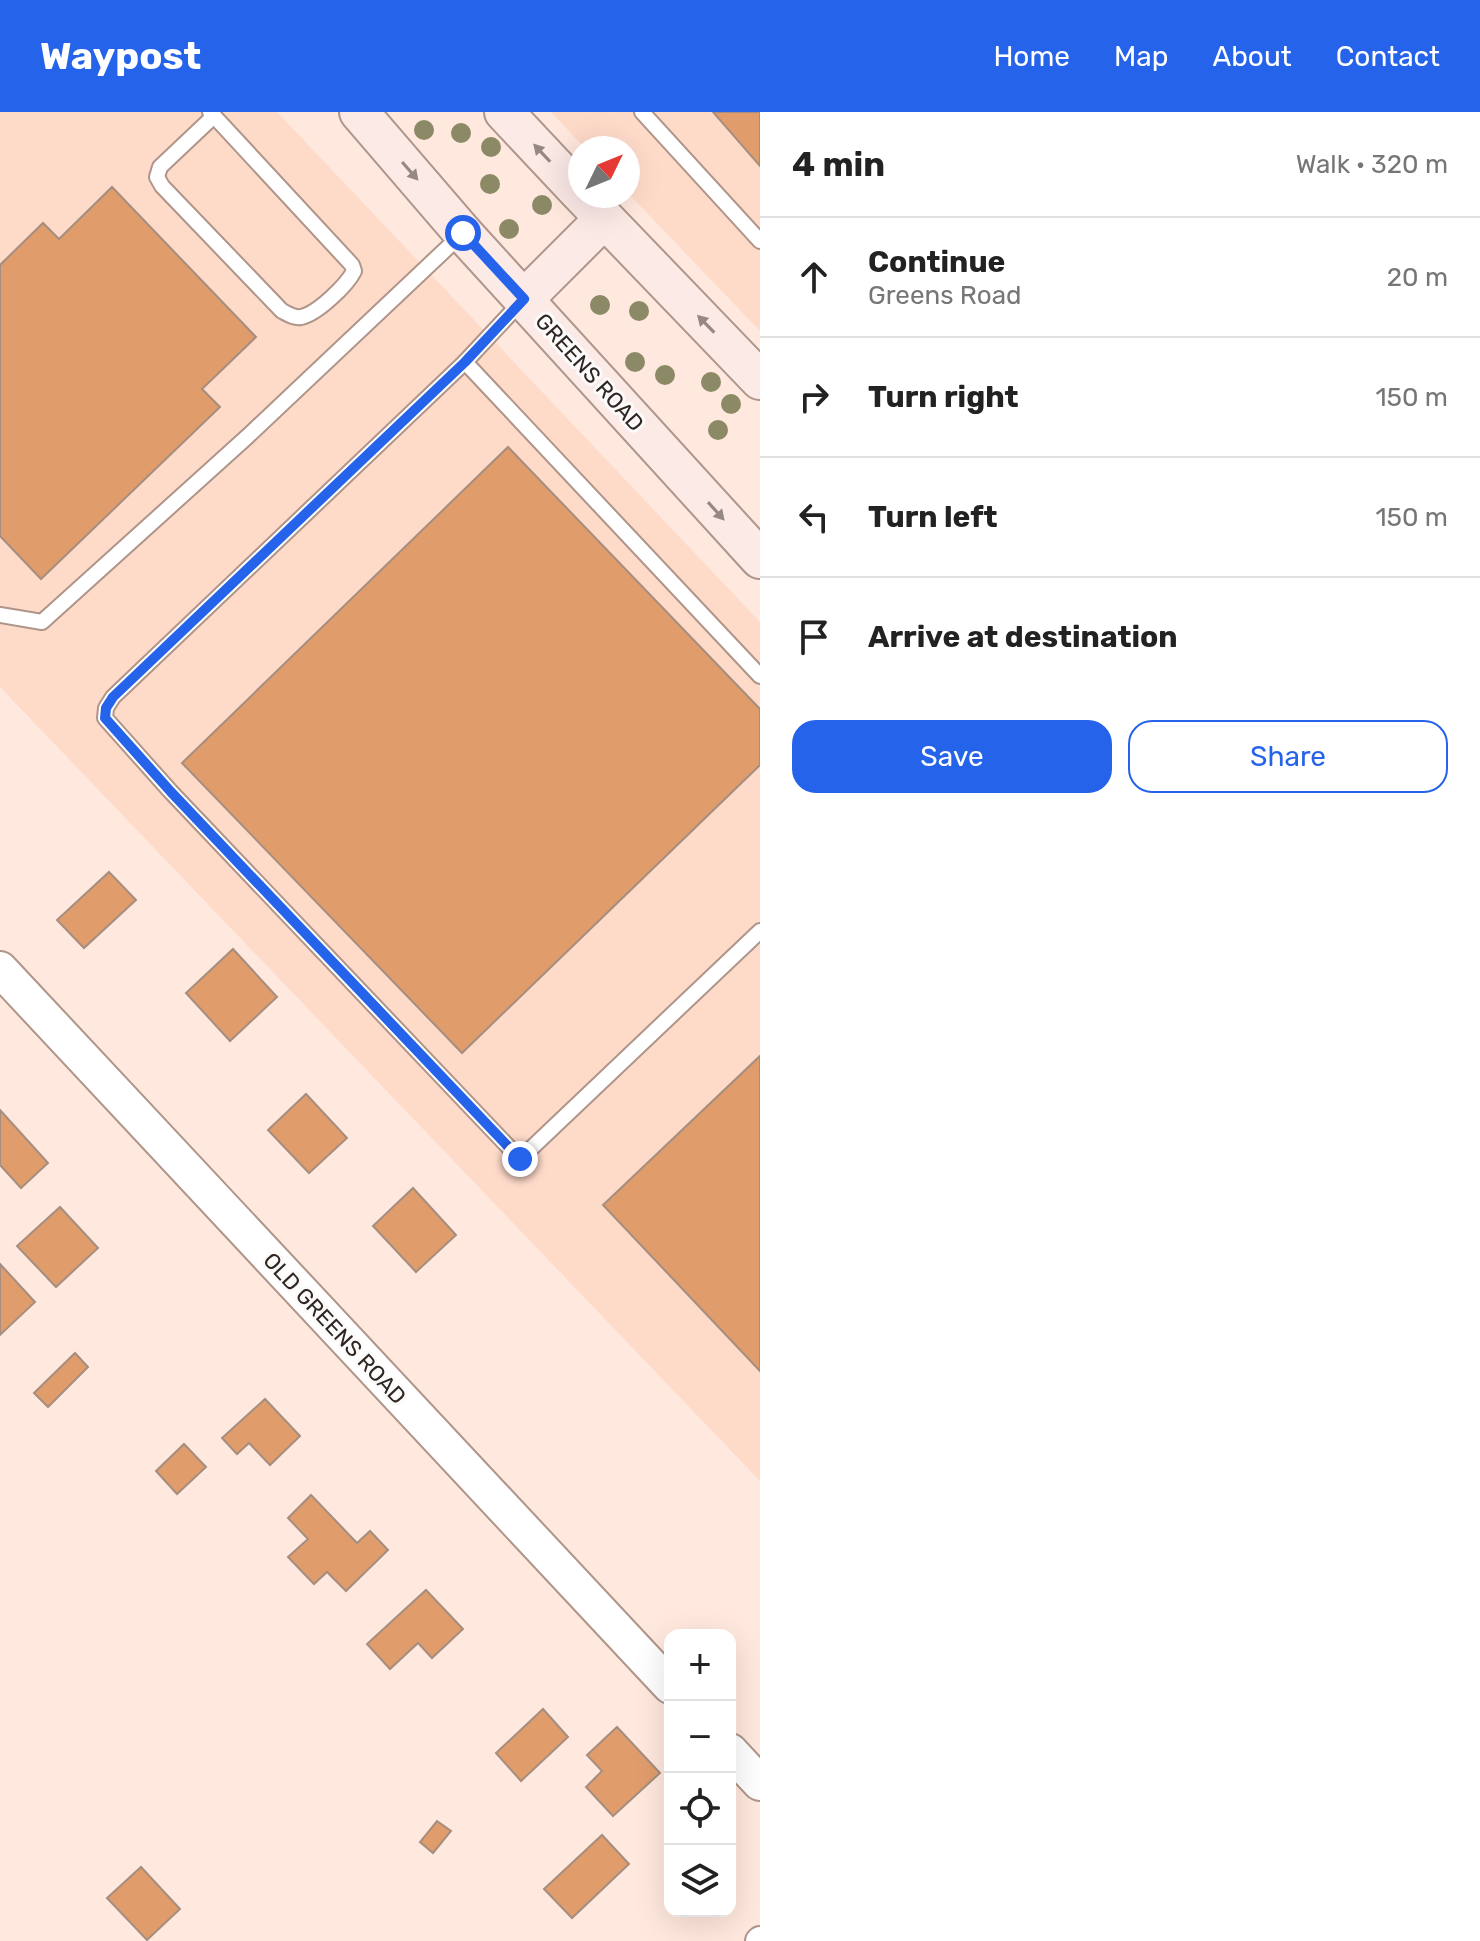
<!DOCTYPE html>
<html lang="en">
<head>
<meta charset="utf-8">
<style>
  :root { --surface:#fff; --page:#f2f2f2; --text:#222; --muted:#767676; --line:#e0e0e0; --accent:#2563eb }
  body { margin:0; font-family:Rubik,sans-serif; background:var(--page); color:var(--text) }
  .controls { position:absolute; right:24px; bottom:24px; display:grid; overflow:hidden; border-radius:16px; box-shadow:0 8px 32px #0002 }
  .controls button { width:72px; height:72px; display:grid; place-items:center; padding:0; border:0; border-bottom:2px solid var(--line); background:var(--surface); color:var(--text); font:40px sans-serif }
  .compass { position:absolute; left:568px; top:24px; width:72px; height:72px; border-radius:50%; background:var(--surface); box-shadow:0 8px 32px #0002; rotate:47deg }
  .stop { position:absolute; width:24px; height:24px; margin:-18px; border:6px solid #2563eb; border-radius:50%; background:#fff }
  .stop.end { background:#2563eb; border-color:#fff; box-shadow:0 2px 8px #0008 }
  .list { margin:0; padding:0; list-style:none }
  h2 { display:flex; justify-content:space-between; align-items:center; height:104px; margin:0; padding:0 32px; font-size:34px }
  h2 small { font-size:26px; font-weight:400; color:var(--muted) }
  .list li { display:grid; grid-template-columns:52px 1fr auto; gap:24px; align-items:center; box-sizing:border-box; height:120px; padding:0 32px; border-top:2px solid var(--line) }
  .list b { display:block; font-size:30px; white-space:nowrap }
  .list p { margin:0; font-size:26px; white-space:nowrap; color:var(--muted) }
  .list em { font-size:26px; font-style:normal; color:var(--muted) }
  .actions { display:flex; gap:16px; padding:24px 32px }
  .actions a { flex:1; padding:18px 0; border:2px solid var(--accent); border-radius:24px; text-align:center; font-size:28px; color:var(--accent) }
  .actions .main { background:var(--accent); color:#fff }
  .icon { flex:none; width:44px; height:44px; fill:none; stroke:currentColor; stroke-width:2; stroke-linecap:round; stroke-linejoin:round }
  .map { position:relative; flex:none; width:760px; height:1829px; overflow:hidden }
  header { display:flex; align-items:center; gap:48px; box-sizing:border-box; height:112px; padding:0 40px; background:var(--accent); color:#fff }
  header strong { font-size:38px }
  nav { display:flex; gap:44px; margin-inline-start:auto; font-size:28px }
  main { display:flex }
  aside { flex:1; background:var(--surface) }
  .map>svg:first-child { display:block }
  .built { fill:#fedac9 }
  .building { fill:#e19c6c; stroke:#a58e7f; stroke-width:2 }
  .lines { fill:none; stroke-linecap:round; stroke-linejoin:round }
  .service-casing { stroke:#af9589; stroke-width:18 }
  .minor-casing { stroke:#af9589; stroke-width:30 }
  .tertiary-casing { stroke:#af9589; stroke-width:38 }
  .secondary-casing { stroke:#af9589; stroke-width:42 }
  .service { stroke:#fff; stroke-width:14 }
  .minor { stroke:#fff; stroke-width:26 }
  .tertiary { stroke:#fff; stroke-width:34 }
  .secondary { stroke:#fceae7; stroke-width:38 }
  .tree { fill:#8c8a66 }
  .oneway { fill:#968884 }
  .route { stroke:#2563eb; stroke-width:10 }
  .labels { text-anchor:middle; stroke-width:6; stroke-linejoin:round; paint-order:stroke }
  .street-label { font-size:22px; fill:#302621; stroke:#fbfbfb }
</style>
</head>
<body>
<header>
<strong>Waypost</strong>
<nav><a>Home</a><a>Map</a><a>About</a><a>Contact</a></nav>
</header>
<main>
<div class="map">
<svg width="760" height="1829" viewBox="0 0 760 1829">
  <rect width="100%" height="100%" fill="#ffe8de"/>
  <g class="built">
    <polygon points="0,0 277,0 760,510 760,1369 0,575"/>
    <polygon points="551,0 760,0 760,219 628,81 628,36 585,36"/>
  </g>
  <g class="building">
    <polygon points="713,0 760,0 760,54"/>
    <polygon points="112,75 256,225 202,277 220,295 41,467 0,424 0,153 43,111 59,127"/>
    <polygon points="508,335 760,597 760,653 462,941 182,651"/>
    <polygon points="109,760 136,788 84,836 57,808"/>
    <polygon points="233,837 277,885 230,929 186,881"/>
    <polygon points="760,944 760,1259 603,1093"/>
    <polygon points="306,982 347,1026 309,1061 268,1018"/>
    <polygon points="0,998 48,1051 21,1076 0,1053"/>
    <polygon points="413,1076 456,1123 416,1160 373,1114"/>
    <polygon points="60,1095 98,1136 56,1175 17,1134"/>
    <polygon points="0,1152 35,1190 0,1223"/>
    <polygon points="75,1241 88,1255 48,1295 34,1281"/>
    <polygon points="265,1287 300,1324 270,1353 249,1331 237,1342 222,1326"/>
    <polygon points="184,1332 206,1355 177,1382 156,1359"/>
    <polygon points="311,1383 357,1431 370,1419 388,1438 346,1479 327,1460 314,1472 288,1445 308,1427 288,1406"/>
    <polygon points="426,1478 463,1517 432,1546 418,1531 390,1557 367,1532"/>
    <polygon points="543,1597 568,1625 521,1669 496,1641"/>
    <polygon points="617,1615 660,1661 613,1704 586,1675 602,1659 587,1643"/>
    <polygon points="437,1709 451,1719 433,1741 420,1730"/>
    <polygon points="602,1723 629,1752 572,1806 544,1777"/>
    <polygon points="141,1755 180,1797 147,1828 107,1786"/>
  </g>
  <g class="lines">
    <defs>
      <g id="service">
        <path d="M210,0L214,4L352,153L354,159C347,173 317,202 301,205C294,206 288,202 282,199L162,74L157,65L160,55L214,4"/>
        <polyline points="642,0 760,129"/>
        <polyline points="523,188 465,250 760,564"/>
        <polyline points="465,250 113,585 106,596 105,606 171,680 520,1047 760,819"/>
        <polyline points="0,503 42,510 248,324 463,121"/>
      </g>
      <polyline id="minor" points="759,1829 760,1828"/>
      <g id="tertiary">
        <polyline points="0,857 670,1574"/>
        <polyline points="730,1639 760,1671"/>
      </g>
      <g id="secondary">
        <polyline points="359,0 463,121 760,447"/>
        <polyline points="504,0 580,81"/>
        <polyline points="583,84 760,268"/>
        <polyline points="524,187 604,107"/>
      </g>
    </defs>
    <use href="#service" class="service-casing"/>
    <use href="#minor" class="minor-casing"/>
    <use href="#tertiary" class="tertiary-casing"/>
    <use href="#secondary" class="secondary-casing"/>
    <use href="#service" class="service"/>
    <use href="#minor" class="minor"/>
    <use href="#tertiary" class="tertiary"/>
    <use href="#secondary" class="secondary"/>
  </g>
  <g class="tree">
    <circle cx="424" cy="18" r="10"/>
    <circle cx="461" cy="21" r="10"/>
    <circle cx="491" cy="35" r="10"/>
    <circle cx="490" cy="72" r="10"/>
    <circle cx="542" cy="93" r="10"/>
    <circle cx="509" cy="117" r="10"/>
    <circle cx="600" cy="193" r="10"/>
    <circle cx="639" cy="199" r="10"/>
    <circle cx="635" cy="250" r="10"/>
    <circle cx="665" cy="263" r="10"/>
    <circle cx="711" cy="270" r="10"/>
    <circle cx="731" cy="292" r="10"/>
    <circle cx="718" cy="318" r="10"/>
  </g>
  <defs><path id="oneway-solid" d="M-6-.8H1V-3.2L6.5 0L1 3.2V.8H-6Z" transform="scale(2)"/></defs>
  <g class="oneway">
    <use href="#oneway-solid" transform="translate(542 41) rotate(-133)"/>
    <use href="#oneway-solid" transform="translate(410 59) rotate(49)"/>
    <use href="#oneway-solid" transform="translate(706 212) rotate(-134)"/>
    <use href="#oneway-solid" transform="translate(716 399) rotate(48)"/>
  </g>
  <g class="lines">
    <polyline class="route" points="463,121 524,187 465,250 113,585 106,596 105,606 171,680 520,1047"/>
  </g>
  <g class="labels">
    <g class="street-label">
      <text transform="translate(590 260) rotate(48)" y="8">GREENS ROAD</text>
      <text transform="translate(335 1216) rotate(47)" y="8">OLD GREENS ROAD</text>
    </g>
  </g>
</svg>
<div class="controls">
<button>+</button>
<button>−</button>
<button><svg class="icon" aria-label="locate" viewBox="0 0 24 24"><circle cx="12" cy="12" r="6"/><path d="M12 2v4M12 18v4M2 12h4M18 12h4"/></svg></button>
<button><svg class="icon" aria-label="layers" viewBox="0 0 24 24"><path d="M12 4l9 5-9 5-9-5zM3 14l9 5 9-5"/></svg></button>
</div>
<svg class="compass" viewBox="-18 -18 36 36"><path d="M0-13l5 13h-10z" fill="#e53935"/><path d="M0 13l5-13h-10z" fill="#767676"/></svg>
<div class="stop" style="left:463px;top:121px"></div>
<div class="stop end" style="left:520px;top:1047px"></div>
</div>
<aside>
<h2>4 min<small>Walk · 320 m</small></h2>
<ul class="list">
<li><svg class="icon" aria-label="ahead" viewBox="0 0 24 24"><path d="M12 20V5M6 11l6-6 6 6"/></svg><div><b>Continue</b><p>Greens Road</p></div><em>20 m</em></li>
<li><svg class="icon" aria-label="right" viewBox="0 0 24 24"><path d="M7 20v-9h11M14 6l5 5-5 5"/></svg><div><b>Turn right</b></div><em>150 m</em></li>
<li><svg class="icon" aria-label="left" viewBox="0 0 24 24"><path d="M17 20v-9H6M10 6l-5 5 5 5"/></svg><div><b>Turn left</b></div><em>150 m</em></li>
<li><svg class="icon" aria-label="arrive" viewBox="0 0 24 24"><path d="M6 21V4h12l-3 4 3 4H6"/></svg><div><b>Arrive at destination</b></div></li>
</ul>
<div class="actions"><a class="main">Save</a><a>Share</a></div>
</aside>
</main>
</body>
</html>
